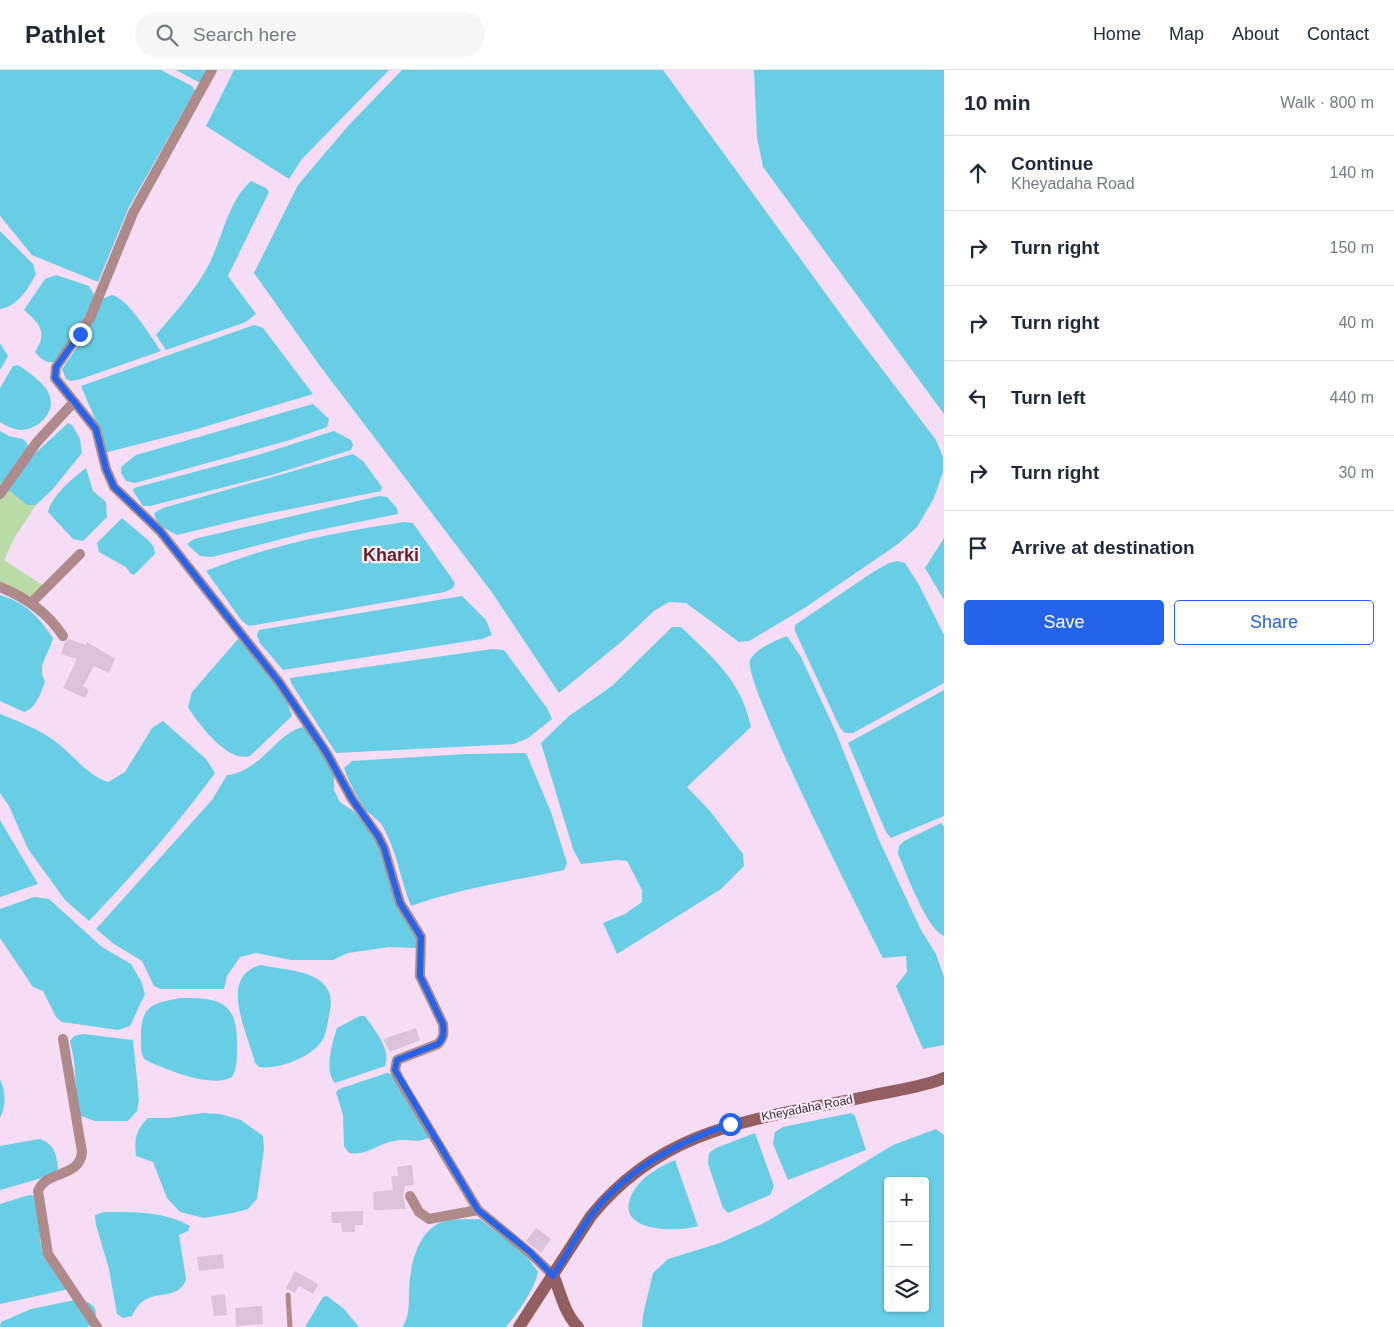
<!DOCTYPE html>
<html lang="en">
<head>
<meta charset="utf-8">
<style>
  :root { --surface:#fff; --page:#f6f6f7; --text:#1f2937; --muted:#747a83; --line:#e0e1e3; --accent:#2563eb }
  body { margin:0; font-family:Helvetica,sans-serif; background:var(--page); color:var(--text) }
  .controls { position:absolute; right:15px; bottom:15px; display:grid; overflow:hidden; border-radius:5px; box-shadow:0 1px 4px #0004 }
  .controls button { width:45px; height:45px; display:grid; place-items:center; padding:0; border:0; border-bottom:1px solid var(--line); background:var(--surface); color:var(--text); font:25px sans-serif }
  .stop { position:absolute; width:15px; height:15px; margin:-11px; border:4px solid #2563eb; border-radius:50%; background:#fff }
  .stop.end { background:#2563eb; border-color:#fff; box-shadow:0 1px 5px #0008 }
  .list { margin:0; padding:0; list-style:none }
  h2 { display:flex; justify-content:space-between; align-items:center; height:65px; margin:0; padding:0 20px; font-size:21px }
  h2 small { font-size:16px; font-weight:400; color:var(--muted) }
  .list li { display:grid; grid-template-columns:32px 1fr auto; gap:15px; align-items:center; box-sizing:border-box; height:75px; padding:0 20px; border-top:1px solid var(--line) }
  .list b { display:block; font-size:19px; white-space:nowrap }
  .list p { margin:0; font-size:16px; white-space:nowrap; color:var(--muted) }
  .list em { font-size:16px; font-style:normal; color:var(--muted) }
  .actions { display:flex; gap:10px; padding:15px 20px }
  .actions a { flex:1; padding:11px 0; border:1px solid var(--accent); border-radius:5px; text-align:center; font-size:18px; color:var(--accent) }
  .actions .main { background:var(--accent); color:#fff }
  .icon { flex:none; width:28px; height:28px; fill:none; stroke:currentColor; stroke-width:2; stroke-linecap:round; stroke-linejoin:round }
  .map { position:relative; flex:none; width:944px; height:1257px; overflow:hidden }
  header { display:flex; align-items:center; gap:30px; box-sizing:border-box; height:70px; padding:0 25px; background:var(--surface); border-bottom:1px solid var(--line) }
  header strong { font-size:24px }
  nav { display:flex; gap:28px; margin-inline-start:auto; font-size:18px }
  .search { width:350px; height:45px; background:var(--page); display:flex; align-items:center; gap:12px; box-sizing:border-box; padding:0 18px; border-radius:28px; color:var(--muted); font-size:19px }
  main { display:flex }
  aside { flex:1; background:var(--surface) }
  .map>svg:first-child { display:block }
  .green { fill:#b9dca6 }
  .water { fill:#68cee5; fill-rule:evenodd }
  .building { fill:#dac2db }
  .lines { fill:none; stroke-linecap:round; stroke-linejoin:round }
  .lane { stroke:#af8a8a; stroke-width:5 }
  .street { stroke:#af8a8a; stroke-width:10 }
  .secondary { stroke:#925e5f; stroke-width:12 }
  .route { stroke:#2563eb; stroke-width:6 }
  .labels { text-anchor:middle; stroke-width:4.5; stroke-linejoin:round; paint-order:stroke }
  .street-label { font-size:12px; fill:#362c36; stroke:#fdedfc }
  .district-label { font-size:18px; font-weight:bold; fill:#692326; stroke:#fdedfc }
</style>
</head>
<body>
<header>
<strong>Pathlet</strong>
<div class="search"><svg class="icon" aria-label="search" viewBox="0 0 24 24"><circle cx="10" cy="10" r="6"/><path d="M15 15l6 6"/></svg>Search here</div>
<nav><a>Home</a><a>Map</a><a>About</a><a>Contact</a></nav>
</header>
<main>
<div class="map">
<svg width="944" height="1257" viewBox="0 0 944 1257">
  <rect width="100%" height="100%" fill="#f6dcf5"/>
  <polygon class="green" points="0,417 7,419 27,435 36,435 15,467 4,490 47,518 31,533 0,515"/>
  <g class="water">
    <polygon points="0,0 161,0 192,16 195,21 129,137 98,212 32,185 0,146"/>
    <polygon points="176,0 207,0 200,13"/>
    <polygon points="234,0 389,0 302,89 289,109 206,56"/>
    <polygon points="402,0 663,0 850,257 936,370 943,387 943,402 934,428 917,457 898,474 806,537 749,571 739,572 686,533 669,532 654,541 621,572 559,623 491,521 320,296 254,203 298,115 348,56"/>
    <polygon points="754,0 944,0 944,344 763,97 757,67"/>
    <path d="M251,111L266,118L269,122L228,206L256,244L246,252L166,280L156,265C174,244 199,216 211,190C223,165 229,130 251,111Z"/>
    <path d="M0,161L33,194L36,204C28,219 18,236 0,239Z"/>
    <path d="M56,205L89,216L95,226L92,235L57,291C47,295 41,289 35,282C48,262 40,254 24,240L45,209Z"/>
    <path d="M112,225C129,229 150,266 161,281L81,309L71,311L66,309L62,299L81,271L102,229Z"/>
    <polygon points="254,255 263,258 313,324 194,360 104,383 96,368 95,349 81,316"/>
    <polygon points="0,273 8,286 0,300"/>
    <path d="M18,295C28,302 44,312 49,324C57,341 39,359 22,360C14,360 6,356 0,352V318L13,296Z"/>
    <polygon points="313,334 329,349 327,357 290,370 135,413 126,411 121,403 121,397 136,385"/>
    <polygon points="68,353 72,355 80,369 82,383 52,420 36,435 27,435 7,419 29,389"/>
    <polygon points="0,361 9,366 23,369 28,375 25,383 0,415"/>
    <polygon points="334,361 351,370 353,375 351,380 272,405 150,436 143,436 133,421 134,418 258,385"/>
    <path d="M353,384L363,391L382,417L381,421L256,446L177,465C167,460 156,455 154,443L163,438Z"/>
    <path d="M86,398L93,421L106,432L107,447L83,471L73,469L48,442C52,425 73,408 86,398Z"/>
    <polygon points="379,426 387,427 397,438 398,444 309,462 212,487 200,486 187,474 194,469"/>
    <polygon points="122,448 149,471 154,477 155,484 134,505 130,503 126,497 99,482 97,473"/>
    <path d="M404,452L413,453L455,513L453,518L445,522L249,556L242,551L206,501C269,475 337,462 404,452Z"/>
    <polygon points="944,468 944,530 925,498"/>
    <polygon points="897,491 905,493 919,515 944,565 944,613 853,663 845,663 840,658 795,561 795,555 873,502 889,493"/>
    <path d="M0,525C25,532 39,547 53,568C50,582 36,596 45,611C42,622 35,639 24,642L0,631Z"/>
    <polygon points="462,526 486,550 492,565 482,569 283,600 260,573 257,565 259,560"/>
    <path d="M672,557H681C714,589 741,610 751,657L687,717L710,741L743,784L744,796L721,819L617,884L603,853L625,844L642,832V820L627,791L617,790L581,794L573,779L541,673L569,646L612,616Z"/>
    <path d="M787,566L801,587L835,660L879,770L921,860L936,884L944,907V975L923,979L896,916L907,902L906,886L883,888C865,852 743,613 750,591C754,579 777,570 787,566Z"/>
    <path d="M238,569L246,575L286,628L292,646L250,686C228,693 199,655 188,637L192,622Z"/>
    <polygon points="492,579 504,580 547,638 552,649 528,668 514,674 336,683 291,613 290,608"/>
    <polygon points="944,620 944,746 891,768 886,762 848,673"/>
    <path d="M0,644C18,651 41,660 56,672C73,685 87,705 108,712L125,702L152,658L163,651L206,689L215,703C176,756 134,804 89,851L65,830L28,779L9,736L0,723Z"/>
    <path d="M304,657L334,701V720L340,732L356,743L376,769L405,851L419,870L417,878L389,877L348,883L333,890H291L256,883L240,887L227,906L224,919H161L154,916L142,891L114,874L96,859L212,730L227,705C261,702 279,660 304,657Z"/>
    <path d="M526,683L551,742L567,793L564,800C512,811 460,818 411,836C400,809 397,780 382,755C378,749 370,745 365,739C356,726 349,712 344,698L352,691L466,684Z"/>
    <polygon points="0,750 38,814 0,827"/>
    <path d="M941,753L944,757V866C927,860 906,802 898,784L899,776L904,771Z"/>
    <polygon points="34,827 49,829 102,877 131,894 141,911 145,924 130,956 118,960 62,952 56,947 43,921 33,917 0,868 0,839"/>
    <path d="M261,895C281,900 313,899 326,917C333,926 331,937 329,946C327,953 327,963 323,969C313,987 279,1000 259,997L255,993C248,963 217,906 261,895Z"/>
    <path d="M181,928C217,928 237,930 237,972C237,985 238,996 232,1007C213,1019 163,999 144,989C140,981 141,974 141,966C141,935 153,933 181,928Z"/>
    <path d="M360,946H365C374,960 392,979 385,996L335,1013C324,1000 332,974 337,958Z"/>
    <polygon points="83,964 133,970 139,1029 137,1041 128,1051 95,1051 78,1045 74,990 70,971 74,966"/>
    <path d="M387,1003L392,1004L431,1064L429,1068C413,1074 408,1068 394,1071C377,1074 367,1086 349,1083L344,1076L343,1045L336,1022L339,1019Z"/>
    <path d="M0,1009C6,1022 6,1036 0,1048Z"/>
    <path d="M203,1043L220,1044L241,1050L263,1066L264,1079L257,1129L248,1139L233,1143L204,1148L180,1142L167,1128L153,1092L136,1086C134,1069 136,1060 148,1048H168Z"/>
    <polygon points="851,1043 855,1046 866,1080 788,1110 773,1074 775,1062 783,1057"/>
    <path d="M936,1059L944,1065V1257H642L643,1245L653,1203L668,1189L720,1173L766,1152L893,1075ZM888,1111H925V1238H888Z"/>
    <polygon points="755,1063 774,1116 770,1125 728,1143 723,1138 708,1094 709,1083 716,1078"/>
    <path d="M39,1069C54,1073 57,1085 58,1099L49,1106L0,1120V1076Z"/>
    <path d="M675,1090L698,1156C680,1162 618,1163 630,1129C636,1110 658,1097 675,1090Z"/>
    <polygon points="29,1125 39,1126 45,1130 40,1170 44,1187 69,1219 0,1234 0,1134"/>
    <path d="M104,1142C133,1142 164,1141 190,1156L188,1161L179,1165L186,1209C180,1229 159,1221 145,1230C138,1234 135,1240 132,1246L123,1248L117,1244L109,1199L96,1155L95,1145Z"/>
    <path d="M480,1149L525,1184L538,1202C534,1221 518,1242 506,1257H402C409,1250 409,1234 409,1224C409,1199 417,1157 446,1151C457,1148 469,1150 480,1149Z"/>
    <polygon points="327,1226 344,1239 359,1257 305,1257 323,1227"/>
    <path d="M75,1230C91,1230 101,1238 93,1254L87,1257H0L1,1252L31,1239Z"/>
  </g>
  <g class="building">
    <polygon points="69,569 86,575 87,572 115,589 109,603 94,596 83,616 89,620 85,628 63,618 77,589 61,584 65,572"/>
    <polygon points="416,958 420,970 390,982 383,969"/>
    <polygon points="412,1095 414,1115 405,1116 403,1125 406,1139 374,1140 373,1122 393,1120 391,1106 398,1106 397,1097"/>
    <polygon points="363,1141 363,1155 355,1155 355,1162 342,1162 341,1153 332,1153 331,1142"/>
    <polygon points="536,1158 551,1169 541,1183 526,1171"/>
    <polygon points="223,1184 224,1198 199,1201 197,1187"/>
    <polygon points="295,1201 318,1214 313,1224 299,1216 295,1223 286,1218"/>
    <polygon points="225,1224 227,1245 214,1246 211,1226"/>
    <polygon points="262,1236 263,1254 236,1256 235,1238"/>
  </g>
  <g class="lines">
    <polyline class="lane" points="288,1225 290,1257"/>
    <g class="street">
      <path d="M212,0L133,143L90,248L56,297L55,308L96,359L106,399L114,417L160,461L279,612L326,682L352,729L378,766L384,778L400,833L421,867L420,906L443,954C444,963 444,968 438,974L397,990L395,1000L398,1007L478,1140L530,1183L553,1205"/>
      <polyline points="0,424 37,372 74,332"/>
      <path d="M0,517C25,527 48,543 63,566"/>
      <polyline points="31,533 80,484"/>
      <path d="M63,969L82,1082C80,1108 46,1100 38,1121L48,1184L97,1257"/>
      <polyline points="410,1126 419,1142 429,1149 478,1140"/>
    </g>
    <g class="secondary">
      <path d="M553,1205C561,1223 564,1243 578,1257"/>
      <path d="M519,1257L591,1146C667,1052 765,1049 874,1025C897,1020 923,1017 944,1008"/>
    </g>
  </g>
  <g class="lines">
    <path class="route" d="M80,264L56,297L55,308L96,359L106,399L114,417L160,461L279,612L326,682L352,729L378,766L384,778L400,833L421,867L420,906L443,954C444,963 444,968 438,974L397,990L395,1000L478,1140L530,1182L553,1206C570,1180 584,1151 605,1129C640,1092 683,1071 730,1054"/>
  </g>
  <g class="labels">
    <g class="street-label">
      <text transform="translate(807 1038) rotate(-11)" y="4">Kheyadaha Road</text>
    </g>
    <g class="district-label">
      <text x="391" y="491">Kharki</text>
    </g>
  </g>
</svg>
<div class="controls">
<button>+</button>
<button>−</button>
<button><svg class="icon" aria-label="layers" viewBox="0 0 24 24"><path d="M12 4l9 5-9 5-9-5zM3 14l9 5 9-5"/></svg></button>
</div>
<div class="stop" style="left:730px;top:1054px"></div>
<div class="stop end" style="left:80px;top:264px"></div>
</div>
<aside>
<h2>10 min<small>Walk · 800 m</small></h2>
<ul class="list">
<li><svg class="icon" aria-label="ahead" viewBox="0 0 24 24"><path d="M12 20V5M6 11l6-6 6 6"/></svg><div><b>Continue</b><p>Kheyadaha Road</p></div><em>140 m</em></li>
<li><svg class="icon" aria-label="right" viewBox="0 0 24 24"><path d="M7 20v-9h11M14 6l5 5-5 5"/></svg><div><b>Turn right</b></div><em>150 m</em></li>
<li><svg class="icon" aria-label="right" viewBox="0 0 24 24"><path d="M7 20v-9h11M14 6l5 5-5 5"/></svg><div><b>Turn right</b></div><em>40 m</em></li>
<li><svg class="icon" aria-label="left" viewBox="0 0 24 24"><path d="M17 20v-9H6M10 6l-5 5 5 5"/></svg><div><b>Turn left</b></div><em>440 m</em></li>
<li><svg class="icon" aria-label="right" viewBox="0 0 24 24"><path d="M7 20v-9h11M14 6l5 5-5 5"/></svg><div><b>Turn right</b></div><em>30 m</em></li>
<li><svg class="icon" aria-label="arrive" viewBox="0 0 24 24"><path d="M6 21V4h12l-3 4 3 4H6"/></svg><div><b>Arrive at destination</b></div></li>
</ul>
<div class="actions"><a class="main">Save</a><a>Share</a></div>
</aside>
</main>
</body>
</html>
